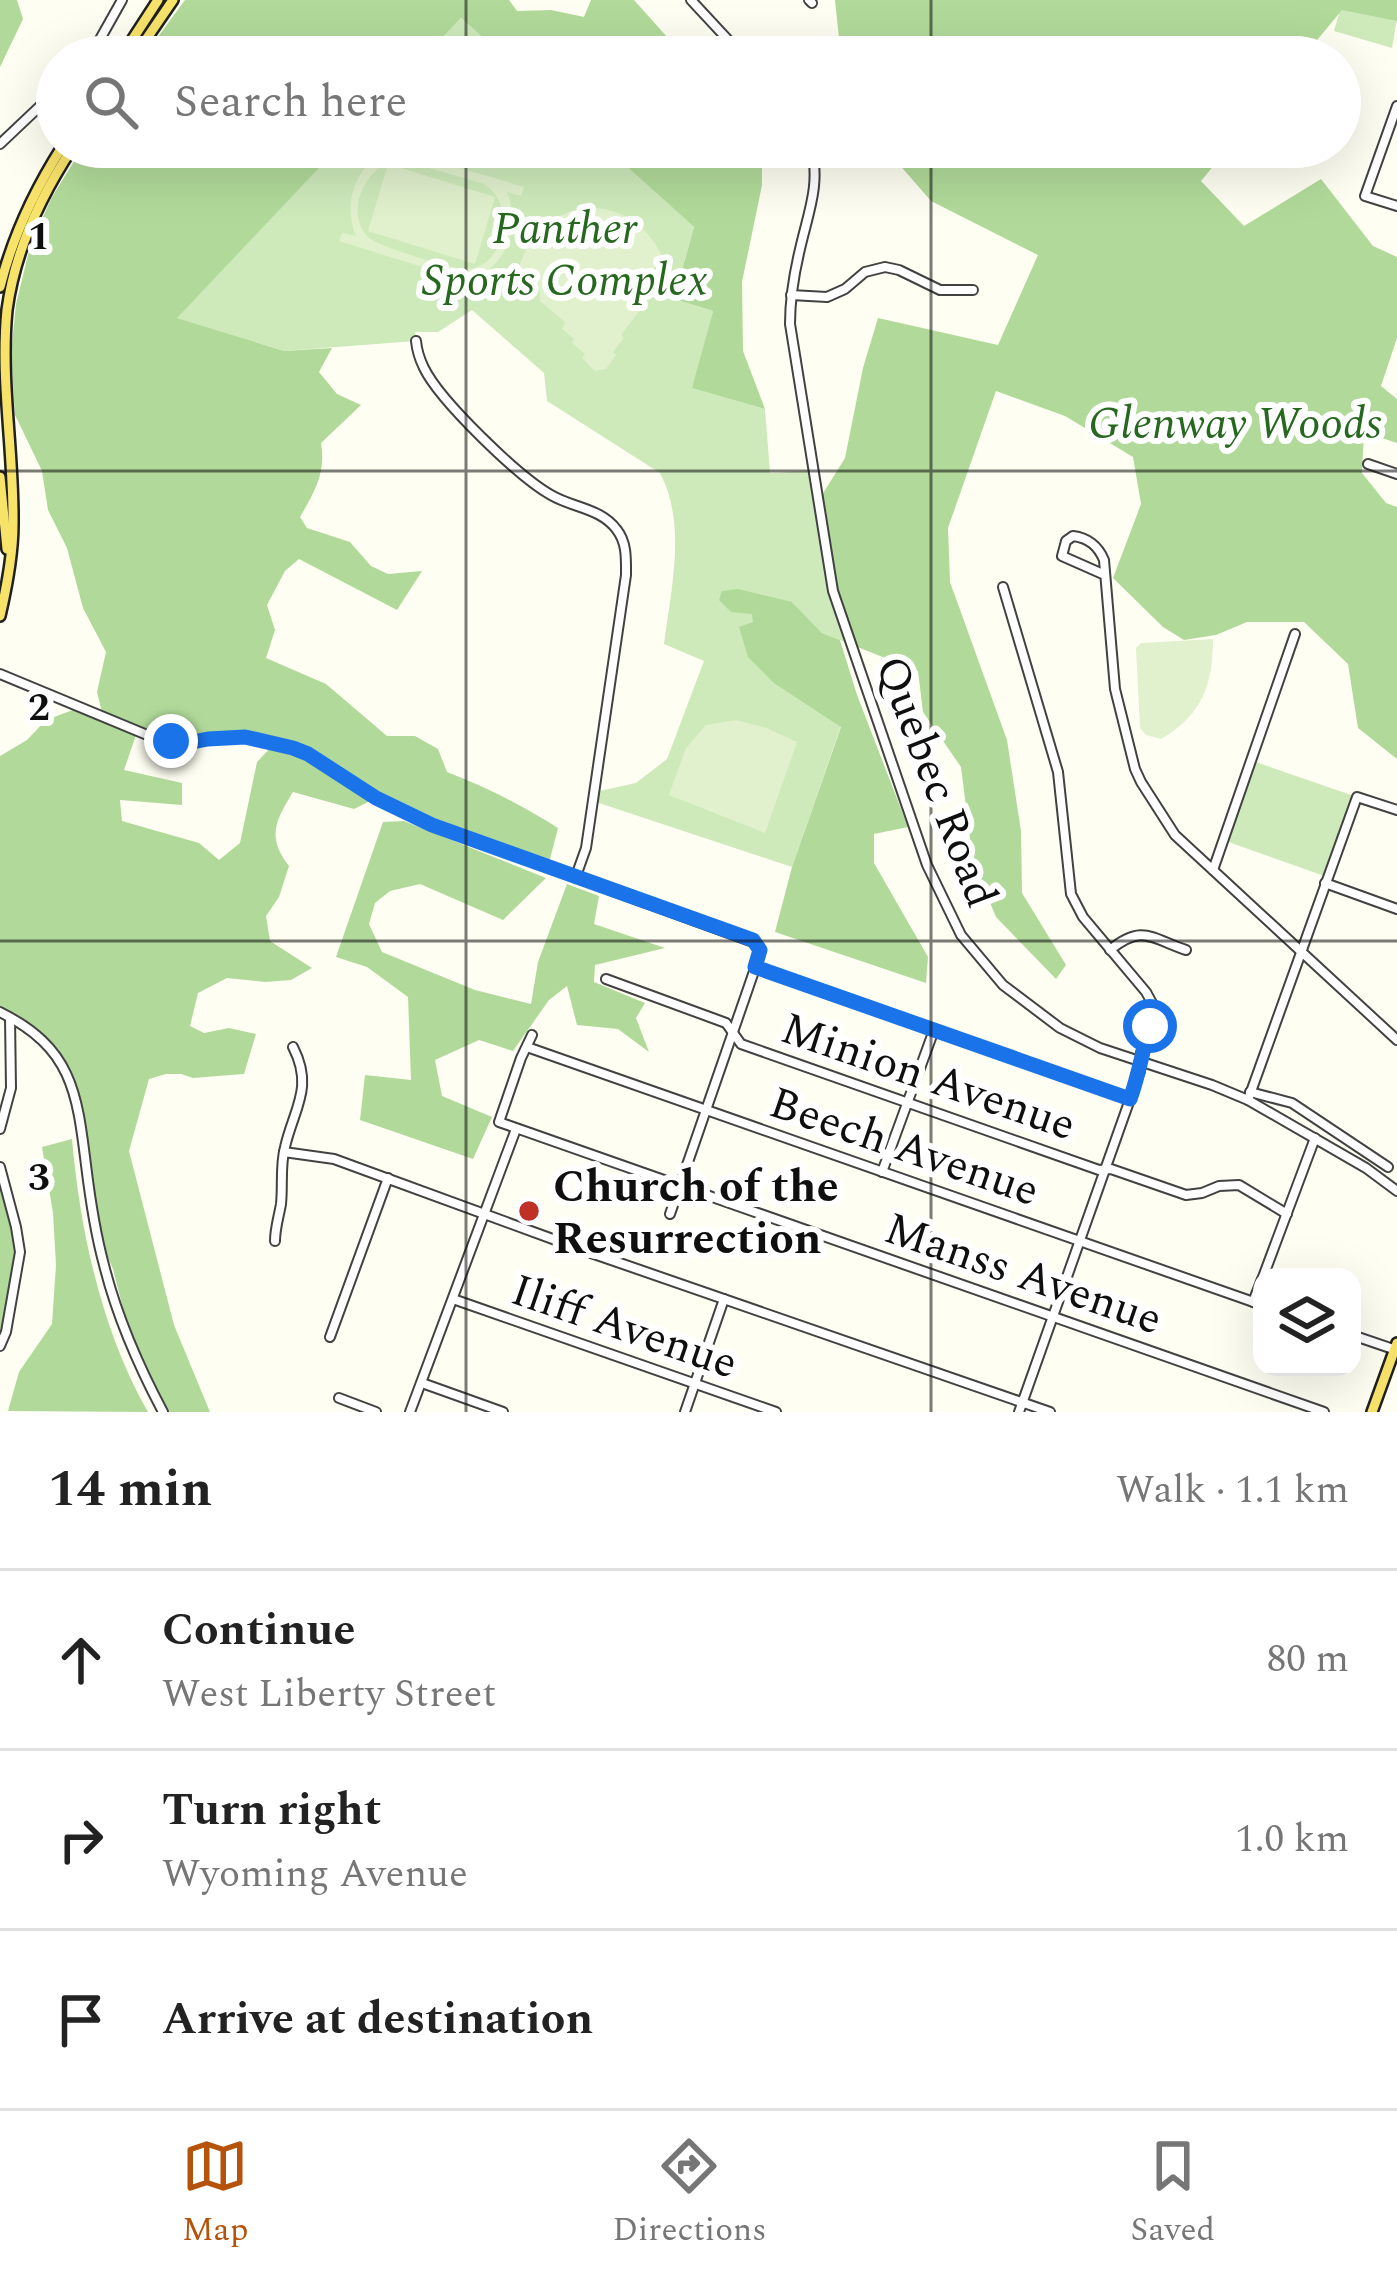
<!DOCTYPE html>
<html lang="en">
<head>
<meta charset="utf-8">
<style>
  :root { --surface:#fff; --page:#f6f6f6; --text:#222; --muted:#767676; --line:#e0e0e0; --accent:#b45309 }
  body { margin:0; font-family:Spectral,serif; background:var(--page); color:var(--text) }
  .controls { position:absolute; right:36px; bottom:36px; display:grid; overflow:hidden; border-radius:24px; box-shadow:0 12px 48px #0002 }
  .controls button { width:108px; height:108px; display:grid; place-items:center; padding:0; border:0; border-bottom:3px solid var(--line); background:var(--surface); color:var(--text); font:60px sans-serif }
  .stop { position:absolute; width:36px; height:36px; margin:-27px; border:9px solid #1a73e8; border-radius:50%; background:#fff }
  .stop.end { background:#1a73e8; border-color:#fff; box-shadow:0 3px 12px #0008 }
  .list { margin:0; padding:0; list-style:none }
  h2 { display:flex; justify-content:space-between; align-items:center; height:156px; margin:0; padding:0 48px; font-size:51px }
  h2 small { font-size:39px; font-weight:400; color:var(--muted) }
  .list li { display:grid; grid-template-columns:78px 1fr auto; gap:36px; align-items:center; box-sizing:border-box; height:180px; padding:0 48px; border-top:3px solid var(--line) }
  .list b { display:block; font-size:45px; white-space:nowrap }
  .list p { margin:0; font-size:39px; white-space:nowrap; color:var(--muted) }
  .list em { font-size:39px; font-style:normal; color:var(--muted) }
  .icon { flex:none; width:66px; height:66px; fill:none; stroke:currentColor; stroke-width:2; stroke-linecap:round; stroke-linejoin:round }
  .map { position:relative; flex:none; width:1397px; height:1412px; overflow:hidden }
  .search { position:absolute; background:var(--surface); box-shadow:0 12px 48px #0002; left:36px; right:36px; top:36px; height:132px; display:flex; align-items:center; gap:30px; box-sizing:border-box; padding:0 42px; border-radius:66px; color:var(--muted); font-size:45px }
  .sheet { height:696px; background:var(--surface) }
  nav { display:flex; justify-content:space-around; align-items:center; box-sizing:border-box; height:168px; border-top:3px solid var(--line); background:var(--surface); font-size:33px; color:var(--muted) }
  nav a { display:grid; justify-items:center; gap:6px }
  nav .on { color:var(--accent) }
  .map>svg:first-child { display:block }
  .green { fill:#ceeabb }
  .forest { fill:#b1da9a; fill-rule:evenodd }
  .pitch { fill:#e1f1cd; fill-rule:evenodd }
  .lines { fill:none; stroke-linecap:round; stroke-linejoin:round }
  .minor-casing { stroke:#424242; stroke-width:12 }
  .major-casing { stroke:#202020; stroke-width:14 }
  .minor { stroke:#fff; stroke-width:8 }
  .major { stroke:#f7e36a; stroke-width:9 }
  .route { stroke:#1a73e8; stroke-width:15 }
  .grid { fill:none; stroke:#0f0f0f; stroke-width:3; stroke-opacity:0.55 }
  .poi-dot { fill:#bf3027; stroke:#fff; stroke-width:4.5 }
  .labels { text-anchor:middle; stroke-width:12; stroke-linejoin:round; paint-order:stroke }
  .park-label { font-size:45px; font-style:italic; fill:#27681f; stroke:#fff }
  .street-label { font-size:45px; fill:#0f0f0f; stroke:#fff }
  .poi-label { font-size:45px; font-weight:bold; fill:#0f0f0f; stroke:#fff; text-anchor:start }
  .grid-label { font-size:39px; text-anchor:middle; font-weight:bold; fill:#0f0f0f; stroke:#fff; stroke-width:12; stroke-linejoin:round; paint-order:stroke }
</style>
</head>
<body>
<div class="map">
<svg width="1397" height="1412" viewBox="0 0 1397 1412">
  <rect width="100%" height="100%" fill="#fffef2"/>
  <g class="green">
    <polygon points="1343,0 1397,19 1392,48 1334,31"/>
    <polygon points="461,18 505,57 424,57"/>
    <path d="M339,147H605L694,227L674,299L713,311L693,388L765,409L770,473L812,471L850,644L822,633L792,602L752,613L775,684L841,726L792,867L593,801L595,792L636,783L667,759L704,661L664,644C671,589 687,524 660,473L547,401L544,373L472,310L438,332H415L416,341L284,351L176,318Z"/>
    <polygon points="1250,760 1357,797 1327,877 1223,840"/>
  </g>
  <g class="forest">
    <polygon points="0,0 17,0 23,19 0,67"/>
    <polygon points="185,0 509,0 517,11 551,10 584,17 591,0 634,0 685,57 505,57 461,18 424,57 143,57"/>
    <polygon points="835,0 1397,0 1397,21 1342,10 1303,57 841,57"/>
    <path d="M83,147H339L177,318L284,351L332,348L319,372L337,394L361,405L321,443C326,473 315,491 300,517L307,528L350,542L371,566L388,574L422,571L397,610L299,559L285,571L267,605L275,630L266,658L326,684L387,736H415L438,749L447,772C486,787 522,805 558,828L550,859L539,863L432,825L376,798L354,809L293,792C276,820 266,837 289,866L279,897L266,916L270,941L312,968L291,980L265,982L227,978L198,993L190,1026L204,1033L229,1028L256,1034L244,1074L193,1078L181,1074H166L149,1079L129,1151L174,1325L210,1412H163L134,1352L113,1269L96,1230L76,1093L48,1046L0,1012V756L27,740L46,720L81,707L103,716L97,692L106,652L83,608L67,548L48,510L42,471L15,415L11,354L16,304L31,243L52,197ZM137,732L171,741L261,739L275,743L257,762L240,843L219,860L199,843L122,821L120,800L182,805V783L124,770Z"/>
    <polygon points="605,147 754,147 756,149 762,165 762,185 742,282 743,351 765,409 692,388 713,311 674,299 694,227"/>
    <polygon points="884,147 1229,147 1201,181 1244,226 1321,179 1373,246 1397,257 1397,338 1381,386 1397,399 1397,443 1364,432 1362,473 1386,503 1397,507 1397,759 1358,728 1348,664 1304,622 1247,622 1216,635 1184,640 1163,627 1113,578 1141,504 1133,457 1065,416 996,391 948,528 950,582 1007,740 1021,831 1022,893 1066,965 1056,979 996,917 973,862 961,767 923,712 918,671 850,644 833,592 817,503 845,458 863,368 878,318 998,345 1038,255 931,201"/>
    <polygon points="738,589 792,602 822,633 840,640 857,695 908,827 874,834 874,863 928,957 926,983 775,932 792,867 841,727 775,684 748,657 739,627 753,622 752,614 731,612 719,600 722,591"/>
    <polygon points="404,821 546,878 503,920 420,884 390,891 375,903 369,924 382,952 475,990 531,1004 538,962 567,884 599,896 594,924 665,948 595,965 594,982 645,1003 636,1018 649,1052 618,1029 577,1025 567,986 549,1000 513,1051 479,1040 435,1060 442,1096 492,1117 473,1159 360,1120 365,1075 411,1080 408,997 367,967 336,957 383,822"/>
    <path d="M72,1139C80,1231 102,1332 148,1412L8,1411L19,1372L52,1324L56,1265L53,1213L42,1147Z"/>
    <polygon points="0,1167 19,1240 0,1346"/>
  </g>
  <g class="pitch">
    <path d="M400,150L524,187L521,196L507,192C519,224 510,256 482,275L492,279L490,288L339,241L342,233L356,236C341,201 358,154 400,150ZM399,159L484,184C516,202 507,268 466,269C454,270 378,246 369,238C342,213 367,163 399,159Z"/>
    <polygon points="388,164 495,197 475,264 368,231"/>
    <path d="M582,208C620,206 647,224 663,258L644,280L647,291L641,298L646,302L621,335L624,338L613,352L616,355L606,369L595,371L582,358L585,354L572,343L574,339L562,329L565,322L540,301V291L518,272C526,238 548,216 582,208Z"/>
    <path d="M1213,639C1213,685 1202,715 1161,739L1146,735L1140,728L1136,648L1141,643Z"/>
    <polygon points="736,720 766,728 797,742 765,833 669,795 686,748 706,725"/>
  </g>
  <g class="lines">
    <defs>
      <g id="minor">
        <polyline points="691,0 744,57"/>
        <polyline points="809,0 812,3"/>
        <polyline points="90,57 122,0"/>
        <polyline points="1397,106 1365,196 1397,206"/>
        <polyline points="0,144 57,90"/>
        <path d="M811,147C821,184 808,213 800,249C794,274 790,298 790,324L833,591L927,865L961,935L1003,985L1060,1028L1100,1048L1212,1085L1248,1100L1366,1168L1397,1191"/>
        <polyline points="694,157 700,147"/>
        <polyline points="791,295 827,297 845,289 865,272 885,267 899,270 940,290 973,290"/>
        <path d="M416,341C417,351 420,360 424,368C440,401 519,477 551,495C573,508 601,508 617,530C627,543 626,559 626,575L586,848L576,876"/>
        <polyline points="1368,464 1397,474"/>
        <path d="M1105,575L1062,556L1066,541L1073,536C1089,538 1098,546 1104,560L1115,689L1135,769L1141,782L1175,835L1397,1040"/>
        <polyline points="1003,587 1058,772 1071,894 1083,917 1146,992 1152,1003 1153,1016 1140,1056 1140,1071 1019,1412"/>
        <polyline points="0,674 152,737 187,743 208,739 245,737 293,748 308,754 376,798 432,825 756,943 760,954 670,1214"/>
        <polyline points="1213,870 1295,634"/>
        <polyline points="1325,883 1397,909"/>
        <path d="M1110,950C1142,924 1151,938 1186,950"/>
        <polyline points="755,967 1130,1099"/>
        <polyline points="606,979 726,1023 741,1044 1099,1170 1111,1169 1186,1195 1202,1193 1219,1186 1239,1185 1287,1214"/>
        <path d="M0,1012C72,1048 77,1092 86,1165C90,1198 95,1232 104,1265C117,1317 138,1365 163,1412"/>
        <polyline points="532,1035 521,1058 499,1122 1324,1412"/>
        <polyline points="527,1047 1262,1305"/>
        <polyline points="1250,1092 1292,1103 1388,1167"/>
        <polyline points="1248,1100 1357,797 1397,810"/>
        <polyline points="0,1129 11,1088 10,1018"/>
        <polyline points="284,1152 334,1159 591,1253 1050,1412"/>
        <polyline points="0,1167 16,1227 20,1252 6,1332 0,1346"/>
        <polyline points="882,1172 934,1030"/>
        <path d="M275,1241C275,1228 279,1216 281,1204C283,1185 280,1165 285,1147C294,1108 314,1088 293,1047"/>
        <polyline points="1263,1277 1315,1138"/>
        <polyline points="453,1299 776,1412"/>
        <polyline points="1253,1302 1262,1279"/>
        <polyline points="1352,1335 1396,1350"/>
        <polyline points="330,1337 388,1178"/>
        <polyline points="422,1383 503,1412"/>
        <polyline points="339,1398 376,1412"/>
        <polyline points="410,1412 516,1129"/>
        <polyline points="685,1412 724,1299"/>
      </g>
      <g id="major">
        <polyline points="121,57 158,0"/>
        <polyline points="134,57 173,0"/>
        <path d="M0,287C13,235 34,191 62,147"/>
        <polyline points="0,477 7,549"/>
        <path d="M0,616C7,586 13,554 13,524C14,452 0,381 7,310C15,250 40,197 73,147"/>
        <polyline points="1372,1412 1397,1343"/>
      </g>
    </defs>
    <use href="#minor" class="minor-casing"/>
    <use href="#major" class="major-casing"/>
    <use href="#minor" class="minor"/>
    <use href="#major" class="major"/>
  </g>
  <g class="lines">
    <path class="route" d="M171,741L187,743L208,739L245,737L293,748L308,754L376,798L432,825L753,940L760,950L755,967L1130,1099C1139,1075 1142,1051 1150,1026"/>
  </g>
  <path class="grid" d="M466,0V57M931,0V57M466,147V1412M931,147V1412M0,471H1397M0,941H1397"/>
  <circle class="poi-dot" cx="529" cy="1211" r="12"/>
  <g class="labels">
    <g class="park-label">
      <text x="565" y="243">Panther<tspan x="565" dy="52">Sports Complex</tspan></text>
      <text x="1235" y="438">Glenway Woods</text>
    </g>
    <g class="street-label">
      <text transform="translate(938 781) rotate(69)" y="16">Quebec Road</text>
      <text transform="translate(929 1075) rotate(19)" y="16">Minion Avenue</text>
      <text transform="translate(905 1145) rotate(19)" y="16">Beech Avenue</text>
      <text transform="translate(1024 1272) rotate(19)" y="16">Manss Avenue</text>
      <text transform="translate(625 1325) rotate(19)" y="16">Iliff Avenue</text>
    </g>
    <g class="poi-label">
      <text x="553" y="1201">Church of the<tspan x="553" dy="52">Resurrection</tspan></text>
    </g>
  </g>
  <g class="grid-label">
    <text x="39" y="249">1</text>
    <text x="39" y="720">2</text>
    <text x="39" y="1190">3</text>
  </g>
</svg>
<div class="controls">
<button><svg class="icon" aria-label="layers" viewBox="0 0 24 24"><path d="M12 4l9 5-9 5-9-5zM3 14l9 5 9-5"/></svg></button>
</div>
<div class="stop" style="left:1150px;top:1026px"></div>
<div class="stop end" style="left:171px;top:741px"></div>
<div class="search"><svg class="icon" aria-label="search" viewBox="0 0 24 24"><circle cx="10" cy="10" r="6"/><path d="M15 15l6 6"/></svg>Search here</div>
</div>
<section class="sheet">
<h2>14 min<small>Walk · 1.1 km</small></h2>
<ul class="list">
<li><svg class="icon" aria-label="ahead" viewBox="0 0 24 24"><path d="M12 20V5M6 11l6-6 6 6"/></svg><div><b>Continue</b><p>West Liberty Street</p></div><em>80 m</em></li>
<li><svg class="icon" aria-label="right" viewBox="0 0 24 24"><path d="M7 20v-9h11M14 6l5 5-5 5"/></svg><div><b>Turn right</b><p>Wyoming Avenue</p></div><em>1.0 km</em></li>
<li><svg class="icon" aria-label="arrive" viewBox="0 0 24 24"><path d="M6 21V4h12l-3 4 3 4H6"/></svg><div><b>Arrive at destination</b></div></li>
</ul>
</section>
<nav>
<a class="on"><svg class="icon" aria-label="map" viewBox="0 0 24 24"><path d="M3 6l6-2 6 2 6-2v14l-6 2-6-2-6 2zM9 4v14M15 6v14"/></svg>Map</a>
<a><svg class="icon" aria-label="directions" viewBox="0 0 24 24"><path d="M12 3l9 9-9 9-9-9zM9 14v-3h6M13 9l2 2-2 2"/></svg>Directions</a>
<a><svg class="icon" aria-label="saved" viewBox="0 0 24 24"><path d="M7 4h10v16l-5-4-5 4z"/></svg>Saved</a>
</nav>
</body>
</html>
